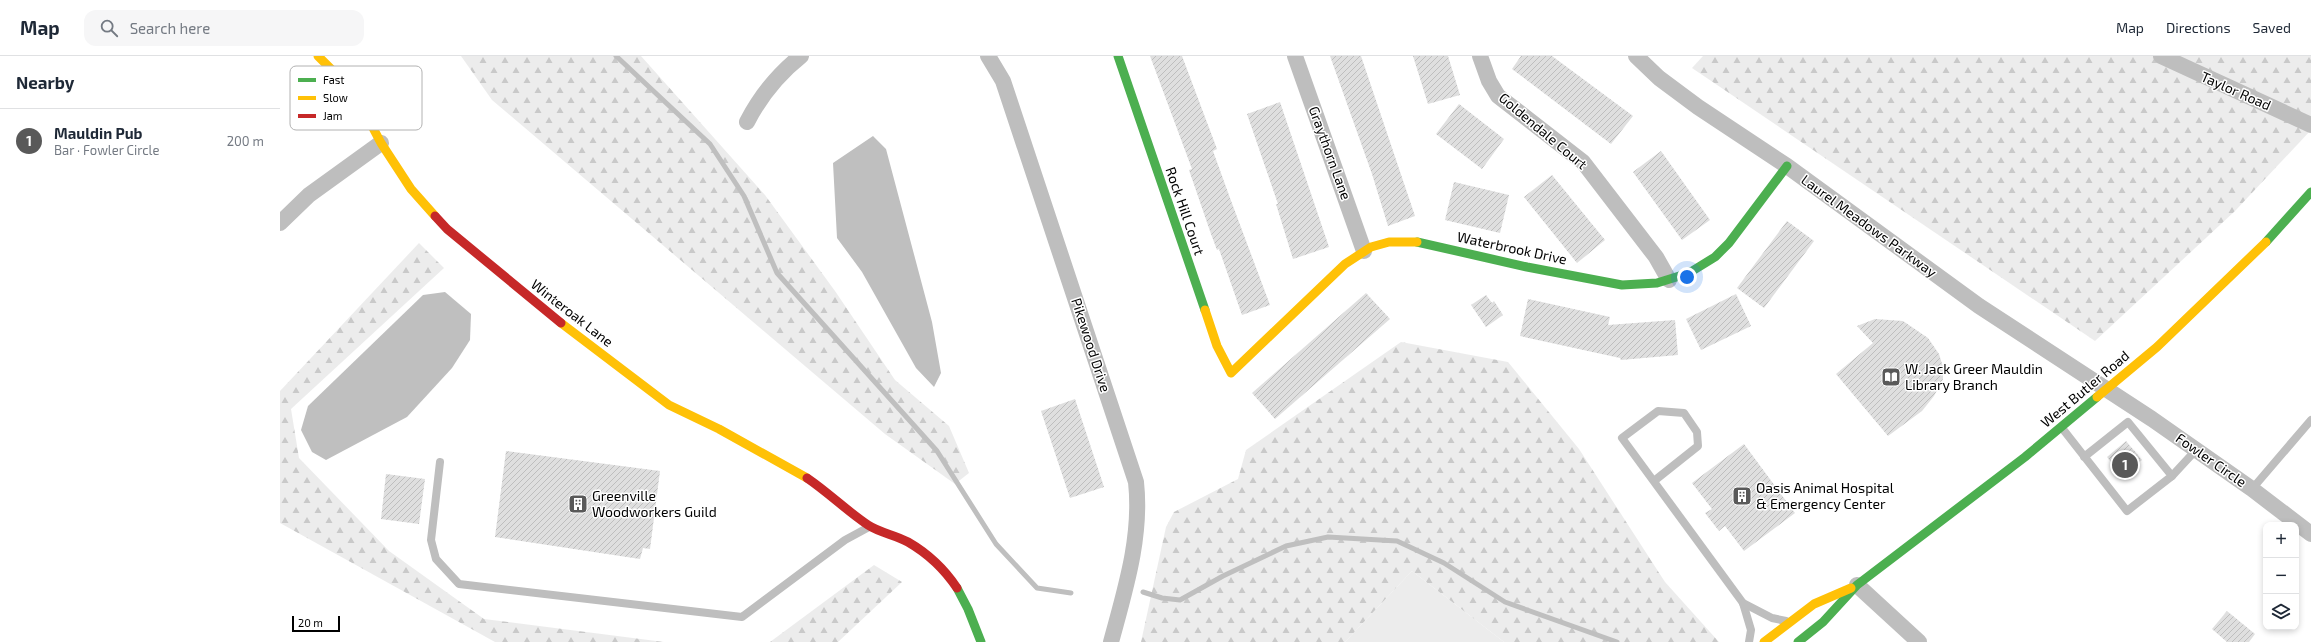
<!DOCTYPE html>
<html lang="en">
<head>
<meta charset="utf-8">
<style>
  :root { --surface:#fff; --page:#f6f6f7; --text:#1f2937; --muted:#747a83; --line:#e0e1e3; --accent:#595959 }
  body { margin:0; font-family:"Exo 2",sans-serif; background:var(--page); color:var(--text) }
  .controls { position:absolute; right:12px; bottom:12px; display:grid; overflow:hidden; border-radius:8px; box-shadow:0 2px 6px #0003 }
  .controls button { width:36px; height:36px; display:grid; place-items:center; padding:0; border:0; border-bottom:1px solid var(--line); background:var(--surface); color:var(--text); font:20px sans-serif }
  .scale { position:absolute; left:12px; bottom:10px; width:48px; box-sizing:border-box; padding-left:4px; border:2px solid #000; border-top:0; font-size:11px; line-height:14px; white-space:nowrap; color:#000; -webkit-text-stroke:3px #fff; paint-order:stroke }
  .you { position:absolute; left:1407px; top:221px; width:14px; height:14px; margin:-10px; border:3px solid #fff; border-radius:50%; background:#1a73e8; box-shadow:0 0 0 6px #1a73e833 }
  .badge { display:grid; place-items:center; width:26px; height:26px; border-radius:50%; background:var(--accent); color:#fff; font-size:13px; font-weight:700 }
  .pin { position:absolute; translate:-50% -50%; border:2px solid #fff; box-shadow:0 1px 4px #0006 }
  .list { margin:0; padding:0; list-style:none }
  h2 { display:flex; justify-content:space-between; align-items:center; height:52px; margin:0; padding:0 16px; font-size:17px }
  h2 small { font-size:13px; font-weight:400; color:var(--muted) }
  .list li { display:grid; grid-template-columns:26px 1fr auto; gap:12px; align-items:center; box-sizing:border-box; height:64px; padding:0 16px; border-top:1px solid var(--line) }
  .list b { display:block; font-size:15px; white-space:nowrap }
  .list p { margin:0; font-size:13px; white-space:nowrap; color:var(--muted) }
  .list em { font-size:13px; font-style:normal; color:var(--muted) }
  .icon { flex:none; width:22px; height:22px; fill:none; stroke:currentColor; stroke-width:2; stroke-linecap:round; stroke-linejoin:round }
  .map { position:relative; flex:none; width:2031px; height:586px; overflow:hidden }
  header { display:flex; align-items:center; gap:24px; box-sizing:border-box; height:56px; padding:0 20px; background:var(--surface); border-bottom:1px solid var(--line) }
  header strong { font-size:19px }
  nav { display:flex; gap:22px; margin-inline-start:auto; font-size:14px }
  .search { width:280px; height:36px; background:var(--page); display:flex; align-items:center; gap:10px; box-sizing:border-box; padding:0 14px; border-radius:12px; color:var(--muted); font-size:15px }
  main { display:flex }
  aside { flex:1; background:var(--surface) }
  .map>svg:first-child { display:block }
  .green { fill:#ececec }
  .forest { fill:url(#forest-firs) }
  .water { fill:#bfbfbf }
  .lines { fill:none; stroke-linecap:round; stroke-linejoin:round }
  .stream { stroke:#bfbfbf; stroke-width:5 }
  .building { fill:url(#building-hatch) }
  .lane { stroke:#bebebe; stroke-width:8 }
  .street { stroke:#bebebe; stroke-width:16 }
  .fast { stroke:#4caf50; stroke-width:9 }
  .slow { stroke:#ffc107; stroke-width:9 }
  .jam { stroke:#c62828; stroke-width:9 }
  .labels { text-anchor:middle; stroke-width:3; stroke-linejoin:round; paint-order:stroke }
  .street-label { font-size:14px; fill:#000; stroke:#fff }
  .poi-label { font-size:14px; fill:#000; stroke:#fff; text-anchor:start }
  .key { fill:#fff; stroke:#b2b2b2; stroke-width:1 }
  .key-label { font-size:11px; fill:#000 }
</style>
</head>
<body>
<header>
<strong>Map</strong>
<div class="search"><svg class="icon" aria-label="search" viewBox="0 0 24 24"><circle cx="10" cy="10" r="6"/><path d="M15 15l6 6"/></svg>Search here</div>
<nav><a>Map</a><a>Directions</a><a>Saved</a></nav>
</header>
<main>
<aside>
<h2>Nearby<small></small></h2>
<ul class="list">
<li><span class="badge">1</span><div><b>Mauldin Pub</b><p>Bar · Fowler Circle</p></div><em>200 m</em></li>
</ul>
</aside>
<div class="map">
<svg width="2031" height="586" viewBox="0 0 2031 586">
  <defs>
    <pattern id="forest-firs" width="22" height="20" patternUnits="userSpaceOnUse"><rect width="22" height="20" fill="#ececec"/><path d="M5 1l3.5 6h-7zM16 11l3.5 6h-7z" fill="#c9c9c9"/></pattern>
    <pattern id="building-hatch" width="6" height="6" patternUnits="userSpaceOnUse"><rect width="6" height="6" fill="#dfdfdf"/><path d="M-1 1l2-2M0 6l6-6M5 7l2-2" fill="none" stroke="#bebebe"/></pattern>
  </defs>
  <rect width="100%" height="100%" fill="#fff"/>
  <polygon class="green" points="1132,515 1224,586 1065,586"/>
  <g class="forest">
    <polygon points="181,0 361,0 485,139 555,235 615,324 669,370 689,417 675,428 605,378 212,44"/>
    <polygon points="1423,0 2031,0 2031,74 1955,155 1815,285 1412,12"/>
    <polygon points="139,187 164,212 11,353 19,402 109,495 204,563 384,586 215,586 0,467 0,335"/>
    <polygon points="1121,286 1228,306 1299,393 1385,526 1439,586 1224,586 1132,515 1065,586 861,586 886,471 894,456 958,423 966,394"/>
    <polygon points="594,509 622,526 558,586 490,586"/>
  </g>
  <g class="water">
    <polygon points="593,80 606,93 652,266 661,317 654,331 636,312 582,216 557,182 553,107"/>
    <polygon points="165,236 191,258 190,284 172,312 127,361 46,404 32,396 21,374 28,350 143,239"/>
  </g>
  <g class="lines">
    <g class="stream">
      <polyline points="336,0 430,88 464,140 497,217 657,395 716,488 757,532 791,537"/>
      <polyline points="863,536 882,542 900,544 943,520 1006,490 1048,481 1117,485 1164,507 1225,546 1337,586"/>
    </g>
  </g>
  <g class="building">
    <polygon points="870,0 902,0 937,93 933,95 950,142 990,249 962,259 939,193 937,194 931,178 909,114 912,113"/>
    <polygon points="1050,0 1081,0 1135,160 1108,170 1092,118"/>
    <polygon points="1133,0 1168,0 1180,39 1148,48"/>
    <polygon points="1241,0 1272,0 1353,60 1331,88 1232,13"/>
    <polygon points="1000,46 1049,191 1013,203 996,148 998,148 967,58"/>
    <polygon points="1179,48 1224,83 1202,113 1156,78"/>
    <polygon points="1381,95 1430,164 1402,184 1353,116"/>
    <polygon points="1272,119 1325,184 1297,207 1244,141"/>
    <polygon points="1174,126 1229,139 1220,177 1165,164"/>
    <polygon points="1507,165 1534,185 1484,252 1457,232"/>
    <polygon points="1086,237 1110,263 995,363 972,337"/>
    <polygon points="1456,238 1471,270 1421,294 1406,263"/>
    <polygon points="1206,239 1212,247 1214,245 1223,259 1206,271 1191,249"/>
    <polygon points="1248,243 1330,261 1328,269 1395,264 1398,299 1341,304 1340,302 1240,280"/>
    <polygon points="1595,263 1623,265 1648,282 1659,298 1663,311 1663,323 1654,340 1642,355 1608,380 1556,318 1593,287 1577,270"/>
    <polygon points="795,343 824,431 790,442 761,355"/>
    <polygon points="1846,385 1862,404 1842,420 1827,401"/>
    <polygon points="1464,388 1515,457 1464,495 1445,470 1439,475 1425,457 1432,453 1412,427"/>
    <polygon points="226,395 380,415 370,493 363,492 360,503 215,481"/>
    <polygon points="106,418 145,423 139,468 101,463"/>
    <polygon points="1947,555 1975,578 1969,586 1947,586 1932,573"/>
  </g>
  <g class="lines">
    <g class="lane">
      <polyline points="1782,372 1847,455 1892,420 1848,366 1804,401"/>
      <polyline points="160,406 151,484 156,503 179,528 462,561 565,484 589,471"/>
      <polyline points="1892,420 1916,394"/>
      <polyline points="1374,425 1418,390 1417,376 1404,357 1378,355 1342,382 1463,547 1471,574 1469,586"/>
      <polyline points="1972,433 2031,364"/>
      <polyline points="1463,547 1492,562 1506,565"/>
    </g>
    <g class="street">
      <path d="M708,0L723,25L856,426C862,481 845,534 831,586"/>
      <polyline points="1015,0 1084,195"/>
      <polyline points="1200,0 1209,25 1218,40 1303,106 1376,201 1389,224"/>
      <polyline points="1356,0 1379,22 1418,51 1507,110 1699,250 1872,363 1972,433 2031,478"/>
      <polyline points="1881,0 2031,69"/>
      <path d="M467,66C481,39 497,19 521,0"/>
      <polyline points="0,167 29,139 101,87"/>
      <polyline points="1577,529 1639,586"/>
    </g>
    <g class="fast">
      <polyline points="838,0 925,254"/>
      <polyline points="1137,186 1247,211 1342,229 1377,227 1409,217 1435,201 1449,187 1507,110"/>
      <polyline points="1986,186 2031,136"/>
      <polyline points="677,532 688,553 701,586"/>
      <polyline points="1518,586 1543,566 1577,529 1745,401 1817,341"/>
    </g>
    <g class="slow">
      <polyline points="38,0 55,17 84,55 101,87 131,133 155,160"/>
      <polyline points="925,254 937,290 951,317 1065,208 1091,191 1109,186 1137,186"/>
      <polyline points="281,267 389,349 439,373 527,422"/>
      <polyline points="1817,341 1877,291 1986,186"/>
      <polyline points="1484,586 1534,548 1571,532"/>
    </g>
    <g class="jam">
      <polyline points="155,160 167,173 281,267"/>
      <path d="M527,422C549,437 567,455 588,469C600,477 616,479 628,486C647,497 665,514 677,532"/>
    </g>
  </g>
  <defs>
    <symbol id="library-square" viewBox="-11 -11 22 22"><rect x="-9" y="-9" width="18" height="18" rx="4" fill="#595959" stroke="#fff"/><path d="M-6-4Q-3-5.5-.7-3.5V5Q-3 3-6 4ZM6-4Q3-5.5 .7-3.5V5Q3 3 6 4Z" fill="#fff"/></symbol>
    <symbol id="building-square" viewBox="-11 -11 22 22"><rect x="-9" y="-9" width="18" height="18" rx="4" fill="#595959" stroke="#fff"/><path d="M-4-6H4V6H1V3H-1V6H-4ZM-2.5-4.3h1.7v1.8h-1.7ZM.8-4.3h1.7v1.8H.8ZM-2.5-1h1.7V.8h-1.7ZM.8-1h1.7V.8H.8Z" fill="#fff"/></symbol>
  </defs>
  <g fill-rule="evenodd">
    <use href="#library-square" x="1600" y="310" width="22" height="22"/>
    <use href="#building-square" x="1451" y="429" width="22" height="22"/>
    <use href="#building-square" x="287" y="437" width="22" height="22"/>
  </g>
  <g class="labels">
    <g class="street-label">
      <text transform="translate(1956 35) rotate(24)" y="5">Taylor Road</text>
      <text transform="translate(1263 75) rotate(40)" y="5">Goldendale Court</text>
      <text transform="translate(1050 97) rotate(70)" y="5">Graythorn Lane</text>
      <text transform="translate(905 155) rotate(71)" y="5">Rock Hill Court</text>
      <text transform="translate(1589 170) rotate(36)" y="5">Laurel Meadows Parkway</text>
      <text transform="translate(1232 192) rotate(12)" y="5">Waterbrook Drive</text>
      <text transform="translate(292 257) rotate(38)" y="5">Winteroak Lane</text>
      <text transform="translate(811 289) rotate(72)" y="5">Pikewood Drive</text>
      <text transform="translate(1805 333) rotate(-40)" y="5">West Butler Road</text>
      <text transform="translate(1931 404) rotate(35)" y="5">Fowler Circle</text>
    </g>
    <g class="poi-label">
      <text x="1625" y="318">W. Jack Greer Mauldin<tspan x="1625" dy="16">Library Branch</tspan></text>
      <text x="1476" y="437">Oasis Animal Hospital<tspan x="1476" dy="16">&amp; Emergency Center</tspan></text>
      <text x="312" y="445">Greenville<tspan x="312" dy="16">Woodworkers Guild</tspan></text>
    </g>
  </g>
  <rect x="10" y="10" width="132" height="64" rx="6" class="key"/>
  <rect x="18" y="22" width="18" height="4" fill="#4caf50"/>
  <rect x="18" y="40" width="18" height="4" fill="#ffc107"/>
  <rect x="18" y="58" width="18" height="4" fill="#c62828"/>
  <g class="key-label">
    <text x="43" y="28">Fast</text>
    <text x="43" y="46">Slow</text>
    <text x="43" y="64">Jam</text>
  </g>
</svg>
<div class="controls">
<button>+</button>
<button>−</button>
<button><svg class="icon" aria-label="layers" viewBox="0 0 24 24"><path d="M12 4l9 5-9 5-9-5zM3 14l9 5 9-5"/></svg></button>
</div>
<div class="scale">20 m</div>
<div class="you"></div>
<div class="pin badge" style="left:1845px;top:409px">1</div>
</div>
</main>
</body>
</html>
